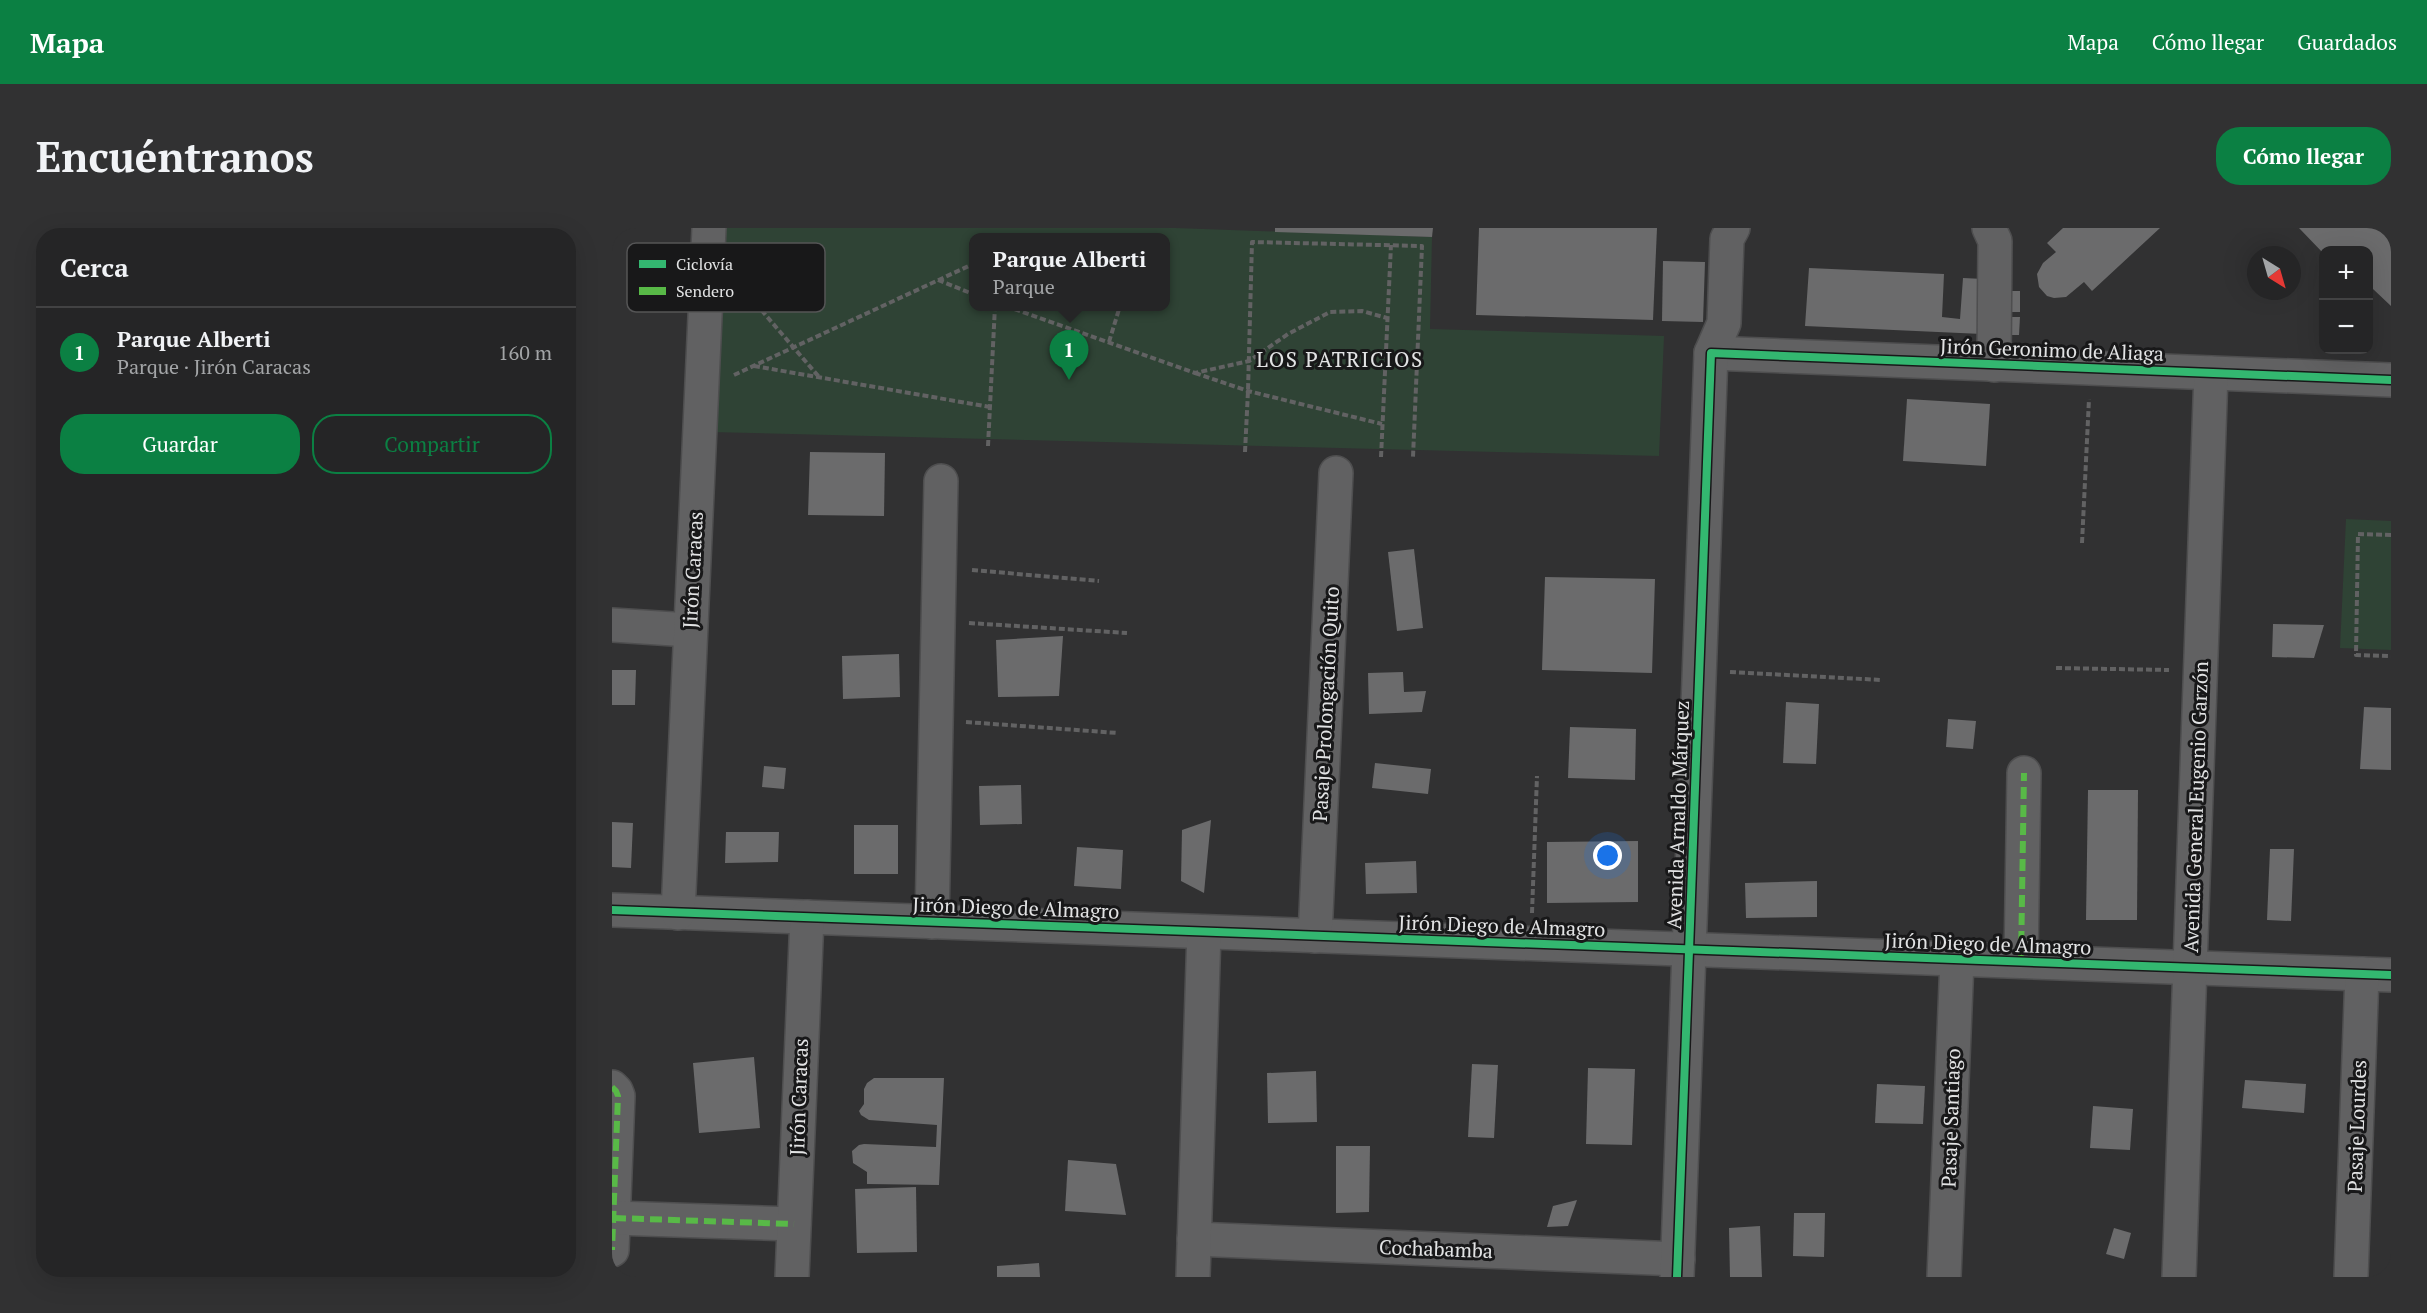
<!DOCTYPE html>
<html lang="es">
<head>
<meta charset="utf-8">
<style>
  :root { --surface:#252526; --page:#313132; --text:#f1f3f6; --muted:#a3a5a7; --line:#424243; --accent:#0b8043 }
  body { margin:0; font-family:"PT Serif",serif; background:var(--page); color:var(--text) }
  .controls { position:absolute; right:18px; top:18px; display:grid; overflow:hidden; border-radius:12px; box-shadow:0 6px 24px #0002 }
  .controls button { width:54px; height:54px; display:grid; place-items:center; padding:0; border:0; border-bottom:2px solid var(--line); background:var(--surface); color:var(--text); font:30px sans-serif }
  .compass { position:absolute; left:1635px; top:18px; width:54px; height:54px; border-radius:50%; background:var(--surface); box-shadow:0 6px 24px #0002; rotate:143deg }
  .you { position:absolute; left:996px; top:628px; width:21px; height:21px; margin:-15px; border:4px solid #fff; border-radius:50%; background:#1a73e8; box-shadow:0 0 0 9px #1a73e833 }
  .badge { display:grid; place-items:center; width:39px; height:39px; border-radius:50%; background:var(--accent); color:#fff; font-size:20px; font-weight:700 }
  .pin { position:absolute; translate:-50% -50px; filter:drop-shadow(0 2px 3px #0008) }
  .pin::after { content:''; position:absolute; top:32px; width:21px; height:18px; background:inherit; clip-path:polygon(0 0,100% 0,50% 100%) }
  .popup { position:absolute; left:357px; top:5px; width:201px; height:78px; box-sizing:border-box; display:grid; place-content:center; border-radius:12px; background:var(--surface); filter:drop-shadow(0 2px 4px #0005); font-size:20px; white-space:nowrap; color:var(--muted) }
  .popup b { font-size:22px; color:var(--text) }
  .popup::after { content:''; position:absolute; left:50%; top:100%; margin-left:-12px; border:12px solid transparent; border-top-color:var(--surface) }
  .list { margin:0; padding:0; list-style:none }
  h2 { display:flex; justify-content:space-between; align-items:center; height:78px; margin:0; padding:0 24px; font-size:26px }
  h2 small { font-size:20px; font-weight:400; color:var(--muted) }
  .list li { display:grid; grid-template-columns:39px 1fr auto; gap:18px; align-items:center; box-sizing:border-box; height:90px; padding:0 24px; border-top:2px solid var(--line) }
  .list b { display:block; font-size:22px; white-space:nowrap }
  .list p { margin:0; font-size:20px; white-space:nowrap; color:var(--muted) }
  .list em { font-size:20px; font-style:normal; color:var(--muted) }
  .actions { display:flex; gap:12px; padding:18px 24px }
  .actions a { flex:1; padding:14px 0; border:2px solid var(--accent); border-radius:24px; text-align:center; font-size:21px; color:var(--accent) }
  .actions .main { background:var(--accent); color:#fff }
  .map { position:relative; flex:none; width:1779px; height:1049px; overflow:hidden; border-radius:24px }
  header { display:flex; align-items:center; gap:36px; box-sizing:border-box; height:84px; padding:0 30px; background:var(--accent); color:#fff }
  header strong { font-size:28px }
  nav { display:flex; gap:33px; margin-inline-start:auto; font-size:21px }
  .intro { display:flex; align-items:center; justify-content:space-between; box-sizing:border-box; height:144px; padding:0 36px }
  h1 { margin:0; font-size:42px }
  .button { padding:15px 27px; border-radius:24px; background:var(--accent); color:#fff; font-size:21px; font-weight:700 }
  main { display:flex; gap:36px; padding:0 36px }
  aside { flex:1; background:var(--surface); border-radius:24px; box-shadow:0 6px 24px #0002 }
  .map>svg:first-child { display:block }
  .green { fill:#2f4335; fill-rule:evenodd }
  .building { fill:#6b6b6c }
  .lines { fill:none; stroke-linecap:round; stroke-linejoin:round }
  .minor-casing { stroke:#4e4e4f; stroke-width:36 }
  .path { stroke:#626263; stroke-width:4; stroke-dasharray:6 3; stroke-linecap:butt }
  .minor { stroke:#616162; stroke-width:33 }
  .quiet { stroke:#58b947; stroke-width:6; stroke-dasharray:12 6; stroke-linecap:butt }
  .cycleway-casing { stroke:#181819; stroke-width:11 }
  .cycleway { stroke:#33b770; stroke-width:8 }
  .labels { text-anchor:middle; stroke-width:6; stroke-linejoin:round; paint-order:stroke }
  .street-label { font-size:20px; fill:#e2e3e4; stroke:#181819 }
  .neighbourhood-label { font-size:21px; letter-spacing:1.5px; fill:#e2e3e4; stroke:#181819 }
  .key { fill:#181819; stroke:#555556; stroke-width:1.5 }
  .key-label { font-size:16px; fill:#e2e3e4 }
</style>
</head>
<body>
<header>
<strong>Mapa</strong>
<nav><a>Mapa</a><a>Cómo llegar</a><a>Guardados</a></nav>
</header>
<div class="intro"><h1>Encuéntranos</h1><a class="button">Cómo llegar</a></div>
<main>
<aside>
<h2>Cerca<small></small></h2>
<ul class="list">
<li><span class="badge">1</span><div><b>Parque Alberti</b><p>Parque · Jirón Caracas</p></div><em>160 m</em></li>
</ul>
<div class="actions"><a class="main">Guardar</a><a>Compartir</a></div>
</aside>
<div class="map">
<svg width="1779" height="1049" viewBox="0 0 1779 1049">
  <rect width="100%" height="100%" fill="#313132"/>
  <g class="green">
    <path d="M106,0H563L820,9L818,101L1052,108L1047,228L98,204ZM361,9H553V78H361Z"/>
    <polygon points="1734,291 1779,293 1779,422 1728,420"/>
  </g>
  <g class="building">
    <polygon points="663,0 821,0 820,9 663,4"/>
    <polygon points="867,0 1045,0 1041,92 864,87"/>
    <polygon points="1451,0 1548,0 1480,63 1472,54 1454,69 1442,70 1435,68 1427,59 1425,46 1431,35 1444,24 1435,15"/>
    <polygon points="1687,0 1779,0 1779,78 1761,61 1756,65 1756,22 1712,22 1712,26"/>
    <polygon points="1051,33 1093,34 1091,94 1050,93"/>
    <polygon points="1197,40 1332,46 1330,89 1348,91 1351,50 1372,51 1370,106 1193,98"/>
    <polygon points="1396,63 1408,63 1408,84 1395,84"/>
    <polygon points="1396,89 1408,89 1407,107 1395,107"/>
    <polygon points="1295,171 1378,176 1374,238 1291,233"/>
    <polygon points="198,224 273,225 272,288 196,287"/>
    <polygon points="802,321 811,400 785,403 776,324"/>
    <polygon points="933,349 1043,351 1040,445 930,442"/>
    <polygon points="1661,396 1712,397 1702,430 1660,429"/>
    <polygon points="451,408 447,468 386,469 384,412"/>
    <polygon points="287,426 288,469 231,471 230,428"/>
    <polygon points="0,442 24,442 23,477 0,477"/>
    <polygon points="791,444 792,464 814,463 810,484 757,486 756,445"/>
    <polygon points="1174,474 1207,476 1204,536 1171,535"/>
    <polygon points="1752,479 1779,480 1779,542 1748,541"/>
    <polygon points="1336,491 1364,493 1361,521 1334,519"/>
    <polygon points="958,499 1024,501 1023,552 956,550"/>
    <polygon points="763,535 819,541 816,566 760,560"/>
    <polygon points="152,538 174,540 172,561 150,559"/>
    <polygon points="409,557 410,596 368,597 367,558"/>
    <polygon points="1476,562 1526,562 1525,692 1474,692"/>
    <polygon points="599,592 592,665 569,653 570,602"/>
    <polygon points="0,594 21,595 19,640 0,639"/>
    <rect x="242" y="597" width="44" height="49"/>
    <polygon points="114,604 167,604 166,634 113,635"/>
    <polygon points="1026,613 1026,674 935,675 935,614"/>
    <polygon points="465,619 511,622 509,661 462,658"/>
    <polygon points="1658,621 1682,621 1679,693 1655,692"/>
    <polygon points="804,633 805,665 754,666 753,635"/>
    <polygon points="1205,653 1205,689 1134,690 1133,655"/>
    <polygon points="142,829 148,900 87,905 81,835"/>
    <polygon points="860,836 886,837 882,910 856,909"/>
    <polygon points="976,840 1023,841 1020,917 974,916"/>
    <polygon points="704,843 705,894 656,895 655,845"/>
    <polygon points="262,850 332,850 327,957 255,956 255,944 241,935 240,923 247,917 252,916 324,919 325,897 257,892 249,887 247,883 252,876 252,861 255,855"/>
    <polygon points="1633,852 1694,856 1692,885 1630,880"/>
    <polygon points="1265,856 1313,858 1311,896 1263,895"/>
    <polygon points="1481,878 1521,881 1518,922 1478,920"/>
    <polygon points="724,918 758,918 757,984 724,985"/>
    <polygon points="456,932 504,936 514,987 453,983"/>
    <polygon points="304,959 305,1024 245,1025 243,961"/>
    <polygon points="965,972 956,998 935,999 941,978"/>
    <polygon points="1182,985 1213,985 1212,1029 1181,1028"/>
    <polygon points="1148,998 1150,1049 1118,1049 1117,1000"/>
    <polygon points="1502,1000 1519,1005 1512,1031 1494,1026"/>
    <polygon points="427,1035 428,1049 385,1049 385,1038"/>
  </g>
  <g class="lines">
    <defs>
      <g id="minor">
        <polyline points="1377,0 1383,13 1382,137"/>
        <polyline points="1099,125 1779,152"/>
        <polyline points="0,397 77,402"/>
        <polyline points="0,682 1779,747"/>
        <polyline points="66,685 97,0"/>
        <polyline points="320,694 329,253"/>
        <polyline points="703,708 724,245"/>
        <polyline points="1409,733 1412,545"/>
        <polyline points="0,859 4,863 6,868 0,1022"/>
        <polyline points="2,990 182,996"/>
        <polyline points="582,1011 1066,1031"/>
        <polyline points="180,1049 195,689"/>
        <polyline points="581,1049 592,704"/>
        <polyline points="1065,1049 1099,125 1112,95 1115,11 1121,0"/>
        <polyline points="1332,1049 1345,732"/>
        <polyline points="1567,1049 1599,145"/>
        <polyline points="1739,1049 1750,746"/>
      </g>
    </defs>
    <use href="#minor" class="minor-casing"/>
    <g class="path">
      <polyline points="387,9 388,6"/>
      <polyline points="326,52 361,66"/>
      <polyline points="126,55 207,149"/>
      <polyline points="394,78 583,145 637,133 676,106 718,84 750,83 775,90"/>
      <polyline points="497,114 508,78"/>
      <polyline points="142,138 378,179"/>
      <polyline points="583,145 636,163 770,196"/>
      <polyline points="122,147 361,36"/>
      <polyline points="376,218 383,78"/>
      <polyline points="633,224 636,163 640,14 810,18 801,229"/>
      <polyline points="769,229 779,17"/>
      <polyline points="1779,307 1746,306 1744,427 1779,428"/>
      <polyline points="1470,315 1477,171"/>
      <polyline points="360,342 487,353"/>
      <polyline points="357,395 515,405"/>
      <polyline points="1444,440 1557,442"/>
      <polyline points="1118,444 1270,452"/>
      <polyline points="354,494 506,505"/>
      <polyline points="920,685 925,548"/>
    </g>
    <use href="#minor" class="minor"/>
    <g class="quiet">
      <polyline points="1409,733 1412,545"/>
      <polyline points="0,859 4,863 6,868 0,1022"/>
      <polyline points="2,990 182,996"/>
    </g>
    <defs>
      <g id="cycleway">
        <polyline points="0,682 1779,747"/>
        <polyline points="1065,1049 1099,125 1779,152"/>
      </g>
    </defs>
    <use href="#cycleway" class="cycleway-casing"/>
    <use href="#cycleway" class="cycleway"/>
  </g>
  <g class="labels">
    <g class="street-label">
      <text transform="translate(1440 122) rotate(2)" y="7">Jirón Geronimo de Aliaga</text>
      <text transform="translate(81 342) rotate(-87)" y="7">Jirón Caracas</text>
      <text transform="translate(714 476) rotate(-87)" y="7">Pasaje Prolongación Quito</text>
      <text transform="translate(1584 579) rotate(-88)" y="7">Avenida General Eugenio Garzón</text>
      <text transform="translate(1066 587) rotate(-88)" y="7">Avenida Arnaldo Márquez</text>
      <text transform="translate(404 680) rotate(2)" y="7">Jirón Diego de Almagro</text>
      <text transform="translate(890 698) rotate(2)" y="7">Jirón Diego de Almagro</text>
      <text transform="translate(1376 716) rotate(2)" y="7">Jirón Diego de Almagro</text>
      <text transform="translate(187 869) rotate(-88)" y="7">Jirón Caracas</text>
      <text transform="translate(1339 890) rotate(-88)" y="7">Pasaje Santiago</text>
      <text transform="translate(1745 898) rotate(-88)" y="7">Pasaje Lourdes</text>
      <text transform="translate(824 1021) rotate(2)" y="7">Cochabamba</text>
    </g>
    <g class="neighbourhood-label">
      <text x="728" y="139">LOS PATRICIOS</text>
    </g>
  </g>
  <rect x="15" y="15" width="198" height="69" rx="9" class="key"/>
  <rect x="27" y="32" width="27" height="8" fill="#33b770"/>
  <rect x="27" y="59" width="27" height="8" fill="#58b947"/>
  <g class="key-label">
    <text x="64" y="42">Ciclovía</text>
    <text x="64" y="69">Sendero</text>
  </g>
</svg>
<div class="controls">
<button>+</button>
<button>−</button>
</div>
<svg class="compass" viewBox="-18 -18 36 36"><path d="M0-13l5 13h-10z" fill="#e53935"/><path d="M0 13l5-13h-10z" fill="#a3a5a7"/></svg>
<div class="you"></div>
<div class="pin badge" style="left:457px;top:152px">1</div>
<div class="popup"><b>Parque Alberti</b>Parque</div>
</div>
</main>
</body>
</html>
